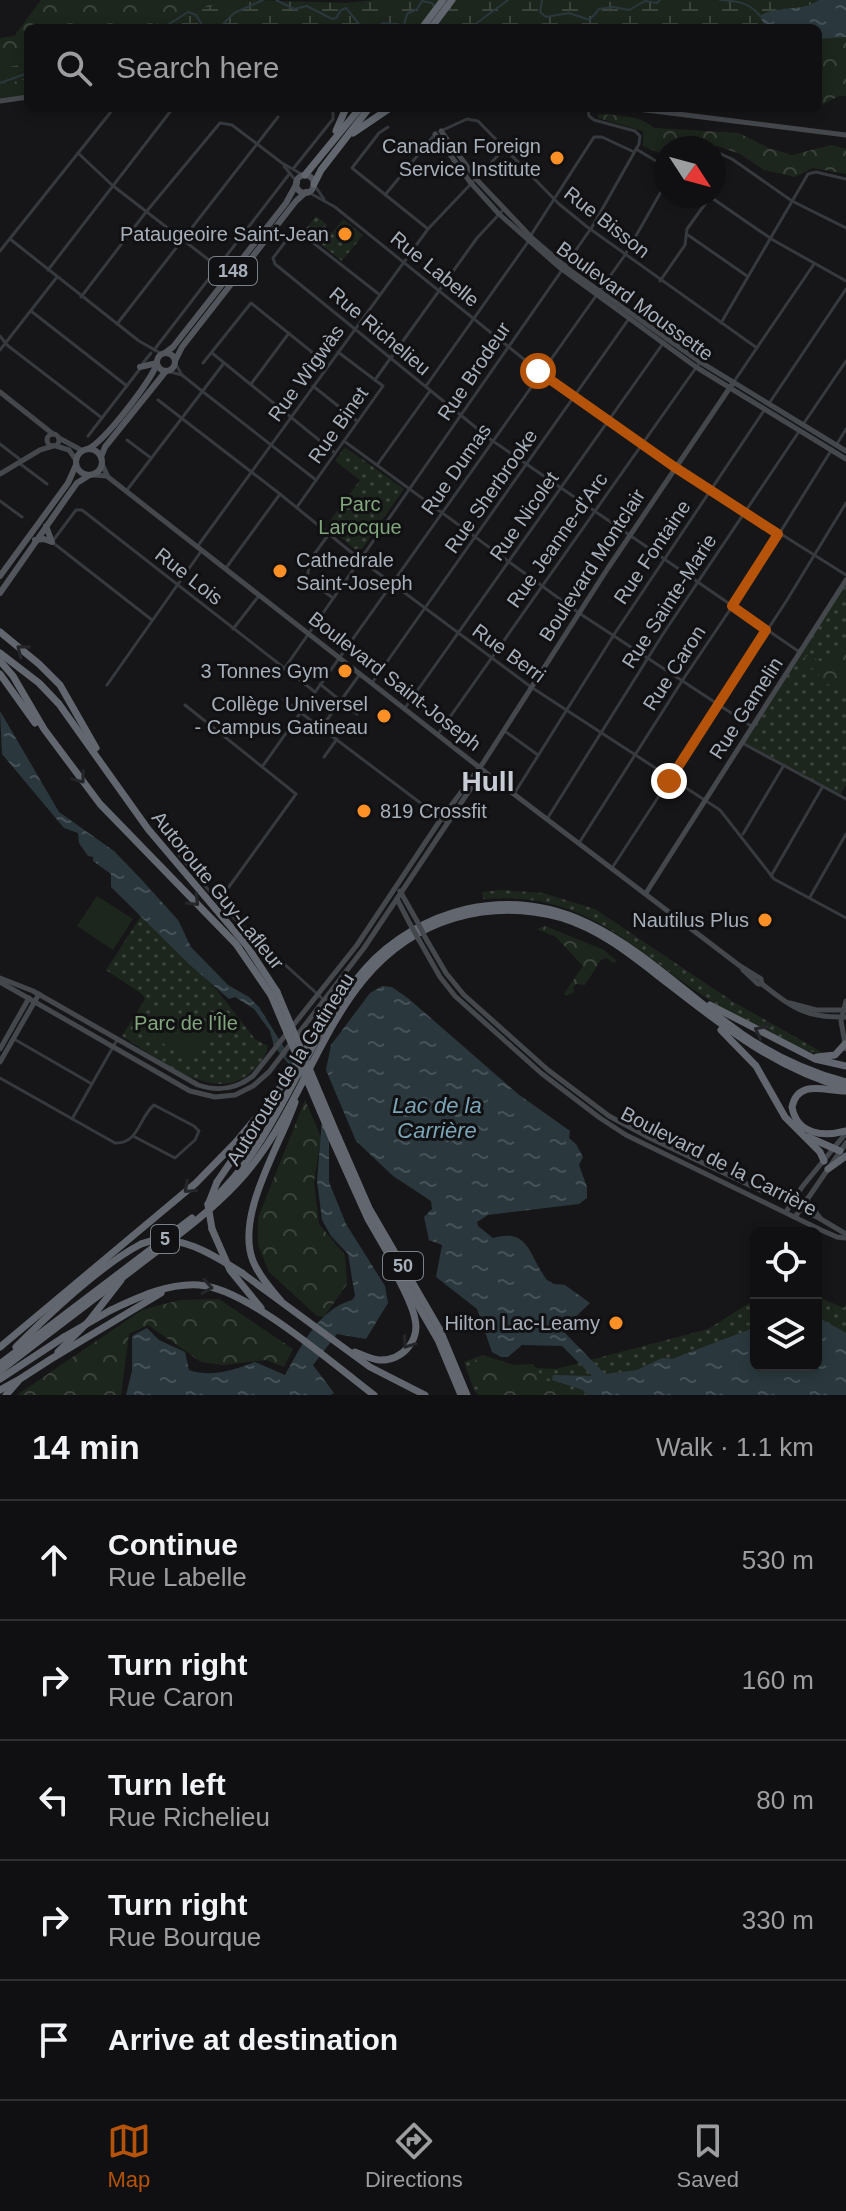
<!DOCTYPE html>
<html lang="en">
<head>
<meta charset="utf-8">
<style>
  :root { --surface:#101012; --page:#19191b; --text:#f1f3f6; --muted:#9c9d9f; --line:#303032; --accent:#b45309 }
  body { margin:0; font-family:Arial,sans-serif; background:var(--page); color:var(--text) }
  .controls { position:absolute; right:24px; bottom:24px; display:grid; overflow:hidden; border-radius:12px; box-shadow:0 4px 12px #0003 }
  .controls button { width:72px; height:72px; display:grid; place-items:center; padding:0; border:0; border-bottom:2px solid var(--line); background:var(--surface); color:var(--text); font:40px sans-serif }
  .compass { position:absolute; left:654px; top:136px; width:72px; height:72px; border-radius:50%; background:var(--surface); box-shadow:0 4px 12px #0003; rotate:126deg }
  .stop { position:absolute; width:24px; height:24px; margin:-18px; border:6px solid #b45309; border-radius:50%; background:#fff }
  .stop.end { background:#b45309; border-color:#fff; box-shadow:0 2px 8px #0008 }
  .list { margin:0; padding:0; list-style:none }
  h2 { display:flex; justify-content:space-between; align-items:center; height:104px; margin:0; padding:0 32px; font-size:34px }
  h2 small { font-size:26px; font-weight:400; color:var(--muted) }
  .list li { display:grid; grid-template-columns:52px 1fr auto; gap:24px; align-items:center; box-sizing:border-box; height:120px; padding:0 32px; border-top:2px solid var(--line) }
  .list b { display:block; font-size:30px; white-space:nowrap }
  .list p { margin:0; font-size:26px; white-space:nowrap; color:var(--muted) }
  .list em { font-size:26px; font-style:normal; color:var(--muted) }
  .icon { flex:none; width:44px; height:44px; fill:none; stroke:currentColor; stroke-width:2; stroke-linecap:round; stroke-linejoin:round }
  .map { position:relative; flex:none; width:846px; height:1395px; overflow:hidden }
  .search { position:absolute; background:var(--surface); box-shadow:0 4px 12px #0003; left:24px; right:24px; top:24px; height:88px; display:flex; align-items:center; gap:20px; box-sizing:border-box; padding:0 28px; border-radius:12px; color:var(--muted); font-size:30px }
  .sheet { height:704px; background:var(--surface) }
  nav { display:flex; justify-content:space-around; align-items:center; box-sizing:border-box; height:112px; border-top:2px solid var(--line); background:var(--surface); font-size:22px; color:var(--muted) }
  nav a { display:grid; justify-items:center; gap:4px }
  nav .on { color:var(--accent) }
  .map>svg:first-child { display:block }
  .grass { fill:url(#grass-dots) }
  .forest { fill:url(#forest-crowns) }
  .wetland { fill:url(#wetland-marsh) }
  .garden { fill:#1d261d }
  .water { fill:url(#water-ripples) }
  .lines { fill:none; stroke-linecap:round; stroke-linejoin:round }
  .stream { stroke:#2a383d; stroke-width:2 }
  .street { stroke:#36393d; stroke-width:3 }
  .secondary { stroke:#44484d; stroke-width:5 }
  .primary { stroke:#52565c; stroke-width:6 }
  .highway { stroke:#62676f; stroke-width:7 }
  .secondary-bridge { stroke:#44484d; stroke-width:5 }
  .highway-bridge { stroke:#62676f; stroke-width:7 }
  .oneway { stroke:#25262a }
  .route { stroke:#b45309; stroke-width:10 }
  .poi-dot { fill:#ff9026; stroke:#111113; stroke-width:3 }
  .labels { text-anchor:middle; stroke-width:6; stroke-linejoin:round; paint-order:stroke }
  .shield { fill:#111113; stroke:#798087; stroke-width:2 }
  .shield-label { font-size:18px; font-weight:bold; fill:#a6afb9 }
  .poi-label { font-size:20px; fill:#a6afb9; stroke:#111113; text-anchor:end }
  .street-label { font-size:20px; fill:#a6afb9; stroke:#111113 }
  .park-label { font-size:20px; fill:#80a67c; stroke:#111113 }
  .water-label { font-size:22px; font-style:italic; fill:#7aa5b7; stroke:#111113 }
  .district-label { font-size:28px; font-weight:bold; fill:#c8cdd5; stroke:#111113 }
</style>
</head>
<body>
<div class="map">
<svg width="846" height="1395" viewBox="0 0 846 1395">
  <defs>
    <pattern id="grass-dots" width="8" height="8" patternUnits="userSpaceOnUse" patternTransform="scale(2)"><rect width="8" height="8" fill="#1d261d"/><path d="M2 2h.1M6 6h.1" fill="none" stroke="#3b433c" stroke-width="1.8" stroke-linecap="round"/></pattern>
    <pattern id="forest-crowns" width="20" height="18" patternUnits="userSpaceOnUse" patternTransform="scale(2)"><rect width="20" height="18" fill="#1d261d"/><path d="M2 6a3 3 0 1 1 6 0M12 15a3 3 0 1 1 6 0" fill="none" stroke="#3b433c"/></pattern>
    <pattern id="wetland-marsh" width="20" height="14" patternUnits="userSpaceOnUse" patternTransform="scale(2)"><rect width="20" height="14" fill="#1d261d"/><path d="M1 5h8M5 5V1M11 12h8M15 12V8" fill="none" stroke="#3b433c"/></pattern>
    <pattern id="water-ripples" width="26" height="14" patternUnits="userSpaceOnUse" patternTransform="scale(2)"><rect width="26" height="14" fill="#2a383d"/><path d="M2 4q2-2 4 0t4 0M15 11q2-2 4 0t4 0" fill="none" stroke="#465257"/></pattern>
  </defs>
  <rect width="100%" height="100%" fill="#161618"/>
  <g class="grass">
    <polygon points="316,216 327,225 326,228 332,233 343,219 363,235 342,261 304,231"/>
    <polygon points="345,447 404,489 359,553 327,525 360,480 335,461"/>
    <polygon points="846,580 846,785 840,795 743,743"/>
    <path d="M502,890L543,893L595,909L732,1001L827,1055C802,1052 781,1038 759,1027C743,1019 726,1011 711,1001C630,949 589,891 483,899L482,892Z"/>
    <path d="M141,916L216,989L255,1039L268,1046C266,1057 259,1065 251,1072C215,1107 155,1056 122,1036L145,999L142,994L106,970Z"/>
    <polygon points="816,1296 844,1308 846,1304 846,1395 479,1395 474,1390 464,1362 483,1355 515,1367 556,1369 708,1329 756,1299 756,1365 816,1365"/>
  </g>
  <g class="forest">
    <polygon points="41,0 253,0 197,9 145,28 28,28 28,63 0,69 0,38 14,36"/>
    <polygon points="829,36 846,37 846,96 839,96 818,107 818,39"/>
    <polygon points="28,79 28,95 0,99 0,84"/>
    <path d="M598,114C617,116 639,114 654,128L739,133L769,148L792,155L831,145L846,149V174L813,168L795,177L764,170L740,154L718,146L666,148V156L643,146V131L598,118Z"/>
    <polygon points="846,649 846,690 820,682 817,680 821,670 803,667 801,661 807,655 822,662 823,655 827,654 832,661 833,656"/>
    <polygon points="545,926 604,950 617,961 613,963 607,958 601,960 585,985 577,984 573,987 574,992 566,996 564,994 583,966 556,937 537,929"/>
    <polygon points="305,1100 321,1137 314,1182 319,1224 345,1255 347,1284 324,1317 317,1316 269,1272 258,1245 258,1218"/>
    <polygon points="219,1299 293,1349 284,1367 266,1360 223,1365 201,1362 148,1325 129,1334 121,1395 17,1395 142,1310 180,1300"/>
    <polygon points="483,1355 514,1365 533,1364 545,1380 575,1391 583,1390 586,1395 481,1395 471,1372 476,1359"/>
  </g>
  <g class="wetland">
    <path d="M253,0L346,3L373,0H819C806,9 794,10 777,9L764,25L768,28H145L197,9Z"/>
    <polygon points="28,63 28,79 0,84 0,69"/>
  </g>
  <g class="garden">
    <polygon points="97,896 133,919 113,950 77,926"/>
    <polygon points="165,1003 210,1036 190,1063 145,1030"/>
  </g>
  <g class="water">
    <path d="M819,0H846V37L818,39V28H768L764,25L760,16C779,4 800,13 819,0Z"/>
    <path d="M0,711L59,812L114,851L141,879L178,920L191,947L228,985L249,997L259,1007L292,1060L314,1087L329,1126V1182L346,1224L385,1286L388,1303L366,1339L337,1334L313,1365L334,1393L331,1395H126L132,1371V1336L147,1328L159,1340L185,1352L189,1370C211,1378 234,1370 255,1362L285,1375C302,1345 318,1310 352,1300L355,1296L348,1254L331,1236L322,1220L317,1181L322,1120L308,1088L274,1046L270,1031L254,1009L235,997L229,999L190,965L111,887V874L93,861V857L88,856L79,843L78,833L64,828L2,754Z"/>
    <path d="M382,986L392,987L409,999L518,1094L570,1131L569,1138L576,1144L583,1157L579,1165L587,1187V1198L579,1204L488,1215L477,1222L478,1226L493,1238C530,1227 529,1257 547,1280L554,1284L565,1285L590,1303L566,1326L565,1333L605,1374L637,1370L662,1358L672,1359L756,1327V1365H816V1316L846,1333V1395H586L583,1390L552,1380L553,1375L592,1376L562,1346L522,1345L508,1357H501L492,1352L477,1309L436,1277L442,1245L429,1240L424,1217L432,1209L431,1201L393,1176L356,1141L326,1070L331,1045L370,993Z"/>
  </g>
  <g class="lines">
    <g class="stream">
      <polyline points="276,0 294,9 307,6 332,19 336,18 341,10 346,8 359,24 366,27 374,27 384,23 404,25 407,14 417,9 422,1 432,3 435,8"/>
      <polyline points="542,0 540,12 546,17 569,13 590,20 599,9 613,7 629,10 645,1 657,3 660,0"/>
      <path d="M720,0C737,1 749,2 760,16"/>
      <polyline points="168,28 169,24 188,12 196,15 204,28"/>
      <polyline points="219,28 234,13 263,0"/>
      <polyline points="470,28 508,0"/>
      <polyline points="0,83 28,73"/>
    </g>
    <g class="street">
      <polyline points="388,127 379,133 352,168 428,229"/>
      <polyline points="443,130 467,119 478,121 559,204 586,226 757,348"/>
      <polyline points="636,149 666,167"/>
      <polyline points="714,151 732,159 792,201 846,228"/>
      <polyline points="78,153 112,185 218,267"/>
      <polyline points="284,166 297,182"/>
      <polyline points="293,169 333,119 333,108"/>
      <polyline points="315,186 324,199"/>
      <polyline points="308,192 335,207 541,373 673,466 846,575"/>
      <polyline points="385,195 436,133"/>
      <polyline points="709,196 773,240 846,281"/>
      <polyline points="531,235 594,137 602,137 634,152"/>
      <polyline points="688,235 747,276"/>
      <polyline points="10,239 139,341 162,354"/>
      <polyline points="0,251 114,108"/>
      <polyline points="48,270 173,108"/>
      <polyline points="660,281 685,245 687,229 710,197"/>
      <polyline points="380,295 298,231 292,233 273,258 275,264 490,439 798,651"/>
      <polyline points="81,297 146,212 220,123 232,125 282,163 303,175"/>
      <polyline points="31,311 127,386"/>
      <polyline points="721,323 808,174 816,172 846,179"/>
      <polyline points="117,324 278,117"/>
      <polyline points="0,336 7,345 102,418"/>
      <polyline points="0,350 57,277"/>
      <polyline points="154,350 290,173"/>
      <polyline points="338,352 375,380"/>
      <polyline points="212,353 335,453"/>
      <polyline points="143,363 151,353"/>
      <polyline points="175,363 182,375 202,391 316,480"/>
      <polyline points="203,363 251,303 328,365"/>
      <polyline points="167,371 182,375"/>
      <polyline points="733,383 814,264"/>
      <polyline points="251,384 289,333"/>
      <polyline points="313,386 357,421"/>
      <polyline points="426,386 528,242"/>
      <polyline points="158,400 280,494 362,561 531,687 720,810 774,879 846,918"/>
      <polyline points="770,402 846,289"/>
      <polyline points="804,423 846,361"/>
      <polyline points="88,436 139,370"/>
      <polyline points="127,440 151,458"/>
      <polyline points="344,441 579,613 751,726"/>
      <polyline points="0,444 22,461"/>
      <polyline points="837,444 846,429"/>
      <polyline points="19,463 47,484"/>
      <polyline points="377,465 430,391"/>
      <polyline points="127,490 224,363"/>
      <polyline points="0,501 22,517"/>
      <polyline points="297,507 383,386 375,380 377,377 477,238 504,209"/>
      <polyline points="329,534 310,560 307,579 333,598"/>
      <polyline points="197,547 428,229 505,148"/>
      <polyline points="226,568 280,494"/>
      <polyline points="152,620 52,542 76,510 82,510 315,692"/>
      <polyline points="233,629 258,597"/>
      <polyline points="284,669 592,227 639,144 640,136 635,131 594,120 589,116 588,108"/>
      <polyline points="372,683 628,320"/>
      <polyline points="320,684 357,714"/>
      <polyline points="107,685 202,550"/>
      <polyline points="284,700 447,823"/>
      <polyline points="185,705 296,794 218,902"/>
      <polyline points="405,708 664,342"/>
      <polyline points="321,728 360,674"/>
      <polyline points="506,732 538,755"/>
      <polyline points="438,734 700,362"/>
      <polyline points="744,744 846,799"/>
      <polyline points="324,757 337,739"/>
      <polyline points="262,767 625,255 666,183"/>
      <polyline points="514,794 615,633 765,409"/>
      <polyline points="547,819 663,634 800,430"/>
      <polyline points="743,834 784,765"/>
      <polyline points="579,843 682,681 756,571 832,449"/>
      <polyline points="176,851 227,912 325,1001"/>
      <polyline points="612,868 787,600 846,503"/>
      <polyline points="771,876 823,786"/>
      <polyline points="810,897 846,834"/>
      <polyline points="14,1039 92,1084"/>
      <path d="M0,1078L115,1143C139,1144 139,1117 154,1105L194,1126L199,1131L195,1140L175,1158L133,1136"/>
      <polyline points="72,1119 117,1040"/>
    </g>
    <g class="secondary">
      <polyline points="0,101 28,97"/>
      <polyline points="630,108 846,135"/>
      <polyline points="441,131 478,181 533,239 567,268 697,360 846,451"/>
      <polyline points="435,134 470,182 499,214 559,267 696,367 846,459"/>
      <polyline points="0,392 53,434"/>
      <circle cx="53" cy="440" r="6"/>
      <polyline points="59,438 83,451"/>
      <polyline points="56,446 69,450 76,460"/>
      <polyline points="102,464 108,477 498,782 740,966 761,979 762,984"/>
      <polyline points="0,474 40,450 53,446"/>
      <polyline points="94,475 107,476"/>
      <polyline points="473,784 483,778 493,780"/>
      <polyline points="400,891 417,921"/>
      <polyline points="646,893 846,580"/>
      <polyline points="397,899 410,924"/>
      <polyline points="425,937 446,973 464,995 548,1070 609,1116 650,1138 819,1218 846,1234"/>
      <polyline points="419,940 440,977 455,996 541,1073 600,1118 626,1135 821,1230 837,1237 846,1238"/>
      <path d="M743,970L758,984H762C793,1008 805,1018 846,1017"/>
      <path d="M0,978L33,991L198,1085C219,1092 236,1089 253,1076L357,945L441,819L483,763L608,568L733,383"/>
      <polyline points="0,982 190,1091 215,1097 235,1095 253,1086 269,1072 364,948 473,785 479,768"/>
      <polyline points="846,1001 841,1021 846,1049"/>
      <polyline points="790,1003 816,1010 846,1010"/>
      <polyline points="0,1049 29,998"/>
      <polyline points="0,1062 39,994"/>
      <polyline points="806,1199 820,1218"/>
      <polyline points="786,1212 802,1187 846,1133"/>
      <polyline points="795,1217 846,1143"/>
    </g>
    <g class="primary">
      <circle cx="305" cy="184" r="9"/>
      <circle cx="166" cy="362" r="9"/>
      <polyline points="165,353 173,347 286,203 297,183"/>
      <polyline points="175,361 182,347 296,201 306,192"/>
      <polyline points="140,367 157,363"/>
      <circle cx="89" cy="462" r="13"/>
      <path d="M88,449C105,441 149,383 157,364"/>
      <polyline points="101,457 105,447 166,371"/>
      <polyline points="35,540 44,539 52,542 46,526"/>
      <polyline points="0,576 68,483 76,465"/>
      <polyline points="0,593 67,497 77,483 88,476"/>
    </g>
    <g class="highway">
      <polyline points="422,28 443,0"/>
      <polyline points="431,28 452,0"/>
      <polyline points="336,131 346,108"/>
      <polyline points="353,133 390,108"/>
      <polyline points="305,175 360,108"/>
      <polyline points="314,184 321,170 369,108"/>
      <polyline points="0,632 39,664 60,685 96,748"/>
      <polyline points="0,653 39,683 59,704 148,829 247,946 277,992"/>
      <polyline points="0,661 13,676 44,729 100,804 236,944 271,995"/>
      <polyline points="0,674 35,723"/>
      <polyline points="710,1005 815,1059 846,1066"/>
      <polyline points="721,1030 756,1066 785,1117 820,1152 824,1161"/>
      <polyline points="817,1057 835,1055 845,1044"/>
      <path d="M846,1091C825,1091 798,1079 792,1107C797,1135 824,1137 846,1131"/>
      <polyline points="273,1098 315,1036"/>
      <polyline points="338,1137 369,1208 440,1330 467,1395"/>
      <polyline points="808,1137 840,1151"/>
      <polyline points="332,1139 368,1219 438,1340 461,1395"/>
      <polyline points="828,1169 846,1156"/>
      <polyline points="217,1182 258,1122"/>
      <path d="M208,1204C281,1140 301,1041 365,969C392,939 428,918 467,909C586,883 655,973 742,1034C774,1056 809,1072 846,1082"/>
      <polyline points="212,1229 230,1270 261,1308"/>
      <polyline points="242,1273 370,1367 425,1395"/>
      <path d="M281,1301C271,1289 259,1276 253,1261C235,1215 280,1146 295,1102"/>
      <path d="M111,1310C139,1297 168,1283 199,1285C247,1288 333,1364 374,1395"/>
      <polyline points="0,1347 196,1183 236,1142 274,1096"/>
      <path d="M16,1347C49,1314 101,1265 141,1244"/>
      <polyline points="58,1352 89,1321 121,1280"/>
      <path d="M355,1352C363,1355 371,1359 379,1360C402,1361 420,1341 415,1319C412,1303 402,1287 395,1272"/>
      <polyline points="0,1364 192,1218"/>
      <path d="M0,1371C45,1336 90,1302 135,1268C170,1241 207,1215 237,1183C318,1098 327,956 455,918C490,908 527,908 562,918C604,931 636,959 670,985C725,1028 777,1069 846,1088"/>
      <polyline points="0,1379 64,1337"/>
      <polyline points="0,1390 18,1380"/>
      <polyline points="6,1395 20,1379 51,1359 161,1293"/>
    </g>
    <g class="secondary-bridge">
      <polyline points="417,921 425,937"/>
      <polyline points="410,924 419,940"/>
    </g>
    <g class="highway-bridge">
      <polyline points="277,992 338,1137"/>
      <polyline points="271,995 332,1139"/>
      <polyline points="212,1229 208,1205 217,1182"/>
      <path d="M141,1244C175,1230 214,1255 242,1273"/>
      <polyline points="64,1337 111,1310"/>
    </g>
  </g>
  <defs><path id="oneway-chevron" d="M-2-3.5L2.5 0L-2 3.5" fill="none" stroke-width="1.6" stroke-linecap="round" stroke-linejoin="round" transform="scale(2)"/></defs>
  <g class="oneway">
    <use href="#oneway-chevron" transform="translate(22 650) rotate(-142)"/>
    <use href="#oneway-chevron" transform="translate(80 778) rotate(53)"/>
    <use href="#oneway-chevron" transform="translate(194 901) rotate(45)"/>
    <use href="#oneway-chevron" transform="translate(760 1031) rotate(-153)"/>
    <use href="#oneway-chevron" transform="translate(189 1188) rotate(138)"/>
    <use href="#oneway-chevron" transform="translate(207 1287) rotate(9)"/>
    <use href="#oneway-chevron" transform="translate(408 1343) rotate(125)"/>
  </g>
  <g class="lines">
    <polyline class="route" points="538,371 673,466 778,534 732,606 766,630 669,781"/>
  </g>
  <g class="poi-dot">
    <circle cx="557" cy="158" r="8"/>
    <circle cx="345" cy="234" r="8"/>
    <circle cx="280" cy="571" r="8"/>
    <circle cx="345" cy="671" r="8"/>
    <circle cx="384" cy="716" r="8"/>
    <circle cx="364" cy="811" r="8"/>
    <circle cx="765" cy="920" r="8"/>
    <circle cx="616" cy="1323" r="8"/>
  </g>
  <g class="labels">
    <g class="shield">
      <rect x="209" y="257" width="48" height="28" rx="6"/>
      <rect x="151" y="1225" width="28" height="28" rx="6"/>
      <rect x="383" y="1252" width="40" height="28" rx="6"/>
    </g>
    <g class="shield-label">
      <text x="233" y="277">148</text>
      <text x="165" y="1245">5</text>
      <text x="403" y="1272">50</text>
    </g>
    <g class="poi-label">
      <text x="541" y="153">Canadian Foreign<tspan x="541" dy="23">Service Institute</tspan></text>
      <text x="329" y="241">Pataugeoire Saint-Jean</text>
      <text x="296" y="567" text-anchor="start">Cathedrale<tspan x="296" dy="23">Saint-Joseph</tspan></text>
      <text x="329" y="678">3 Tonnes Gym</text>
      <text x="368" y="711">Collège Universel<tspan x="368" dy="23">- Campus Gatineau</tspan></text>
      <text x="380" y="818" text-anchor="start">819 Crossfit</text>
      <text x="749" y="927">Nautilus Plus</text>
      <text x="600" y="1330">Hilton Lac-Leamy</text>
    </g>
    <g class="street-label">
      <text transform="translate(607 222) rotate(38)" y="7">Rue Bisson</text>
      <text transform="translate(435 269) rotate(39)" y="7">Rue Labelle</text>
      <text transform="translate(635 301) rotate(36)" y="7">Boulevard Moussette</text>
      <text transform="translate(380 331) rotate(40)" y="7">Rue Richelieu</text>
      <text transform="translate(474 371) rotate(-56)" y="7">Rue Brodeur</text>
      <text transform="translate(306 373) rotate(-54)" y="7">Rue Wìgwàs</text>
      <text transform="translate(338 425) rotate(-55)" y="7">Rue Binet</text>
      <text transform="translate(456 469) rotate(-55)" y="7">Rue Dumas</text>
      <text transform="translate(491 491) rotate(-55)" y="7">Rue Sherbrooke</text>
      <text transform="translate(524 516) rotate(-55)" y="7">Rue Nicolet</text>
      <text transform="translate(557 540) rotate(-55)" y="7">Rue Jeanne-d'Arc</text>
      <text transform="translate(652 552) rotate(-56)" y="7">Rue Fontaine</text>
      <text transform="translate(592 565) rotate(-57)" y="7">Boulevard Montclair</text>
      <text transform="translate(189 576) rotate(38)" y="7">Rue Lois</text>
      <text transform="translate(669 601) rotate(-57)" y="7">Rue Sainte-Marie</text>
      <text transform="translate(509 653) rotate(36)" y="7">Rue Berri</text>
      <text transform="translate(674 668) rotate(-57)" y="7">Rue Caron</text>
      <text transform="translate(395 681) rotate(38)" y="7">Boulevard Saint-Joseph</text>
      <text transform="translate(746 708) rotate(-57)" y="7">Rue Gamelin</text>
      <text transform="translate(218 890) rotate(51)" y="7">Autoroute Guy-Lafleur</text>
      <text transform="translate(290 1069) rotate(-58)" y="7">Autoroute de la Gatineau</text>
      <text transform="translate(719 1161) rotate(27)" y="7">Boulevard de la Carrière</text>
    </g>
    <g class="park-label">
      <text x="360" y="511">Parc<tspan x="360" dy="23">Larocque</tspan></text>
      <text x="186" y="1030">Parc de l'Île</text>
    </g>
    <g class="water-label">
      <text x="437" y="1113">Lac de la<tspan x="437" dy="25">Carrière</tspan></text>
    </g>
    <g class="district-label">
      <text x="488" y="791">Hull</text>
    </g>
  </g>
</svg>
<div class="controls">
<button><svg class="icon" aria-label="locate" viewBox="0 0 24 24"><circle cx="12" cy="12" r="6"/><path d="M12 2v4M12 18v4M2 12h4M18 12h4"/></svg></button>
<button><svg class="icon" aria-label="layers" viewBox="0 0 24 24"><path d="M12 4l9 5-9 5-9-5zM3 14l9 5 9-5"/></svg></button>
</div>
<svg class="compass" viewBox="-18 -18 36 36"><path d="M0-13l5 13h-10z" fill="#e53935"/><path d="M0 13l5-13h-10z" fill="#9c9d9f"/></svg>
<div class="stop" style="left:538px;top:371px"></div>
<div class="stop end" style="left:669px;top:781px"></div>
<div class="search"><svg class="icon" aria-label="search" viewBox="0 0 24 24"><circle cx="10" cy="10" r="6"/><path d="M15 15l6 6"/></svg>Search here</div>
</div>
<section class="sheet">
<h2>14 min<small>Walk · 1.1 km</small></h2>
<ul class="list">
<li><svg class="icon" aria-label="ahead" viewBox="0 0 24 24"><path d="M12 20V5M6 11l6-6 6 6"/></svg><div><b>Continue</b><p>Rue Labelle</p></div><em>530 m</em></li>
<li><svg class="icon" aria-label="right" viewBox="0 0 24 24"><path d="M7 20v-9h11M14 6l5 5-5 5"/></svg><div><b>Turn right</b><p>Rue Caron</p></div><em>160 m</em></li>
<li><svg class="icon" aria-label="left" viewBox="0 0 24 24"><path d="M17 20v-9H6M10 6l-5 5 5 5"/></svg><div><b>Turn left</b><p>Rue Richelieu</p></div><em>80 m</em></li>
<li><svg class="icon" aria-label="right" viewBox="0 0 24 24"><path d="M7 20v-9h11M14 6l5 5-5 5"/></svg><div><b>Turn right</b><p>Rue Bourque</p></div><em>330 m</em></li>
<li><svg class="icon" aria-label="arrive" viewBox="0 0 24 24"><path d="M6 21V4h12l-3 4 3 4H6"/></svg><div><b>Arrive at destination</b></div></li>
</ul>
</section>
<nav>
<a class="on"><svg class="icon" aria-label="map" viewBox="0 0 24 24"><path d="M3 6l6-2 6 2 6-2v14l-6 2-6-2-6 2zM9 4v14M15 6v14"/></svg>Map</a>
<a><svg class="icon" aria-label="directions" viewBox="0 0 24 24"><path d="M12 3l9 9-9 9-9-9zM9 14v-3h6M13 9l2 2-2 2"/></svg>Directions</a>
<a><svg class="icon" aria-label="saved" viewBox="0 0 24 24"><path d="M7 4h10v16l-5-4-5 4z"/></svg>Saved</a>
</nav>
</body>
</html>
